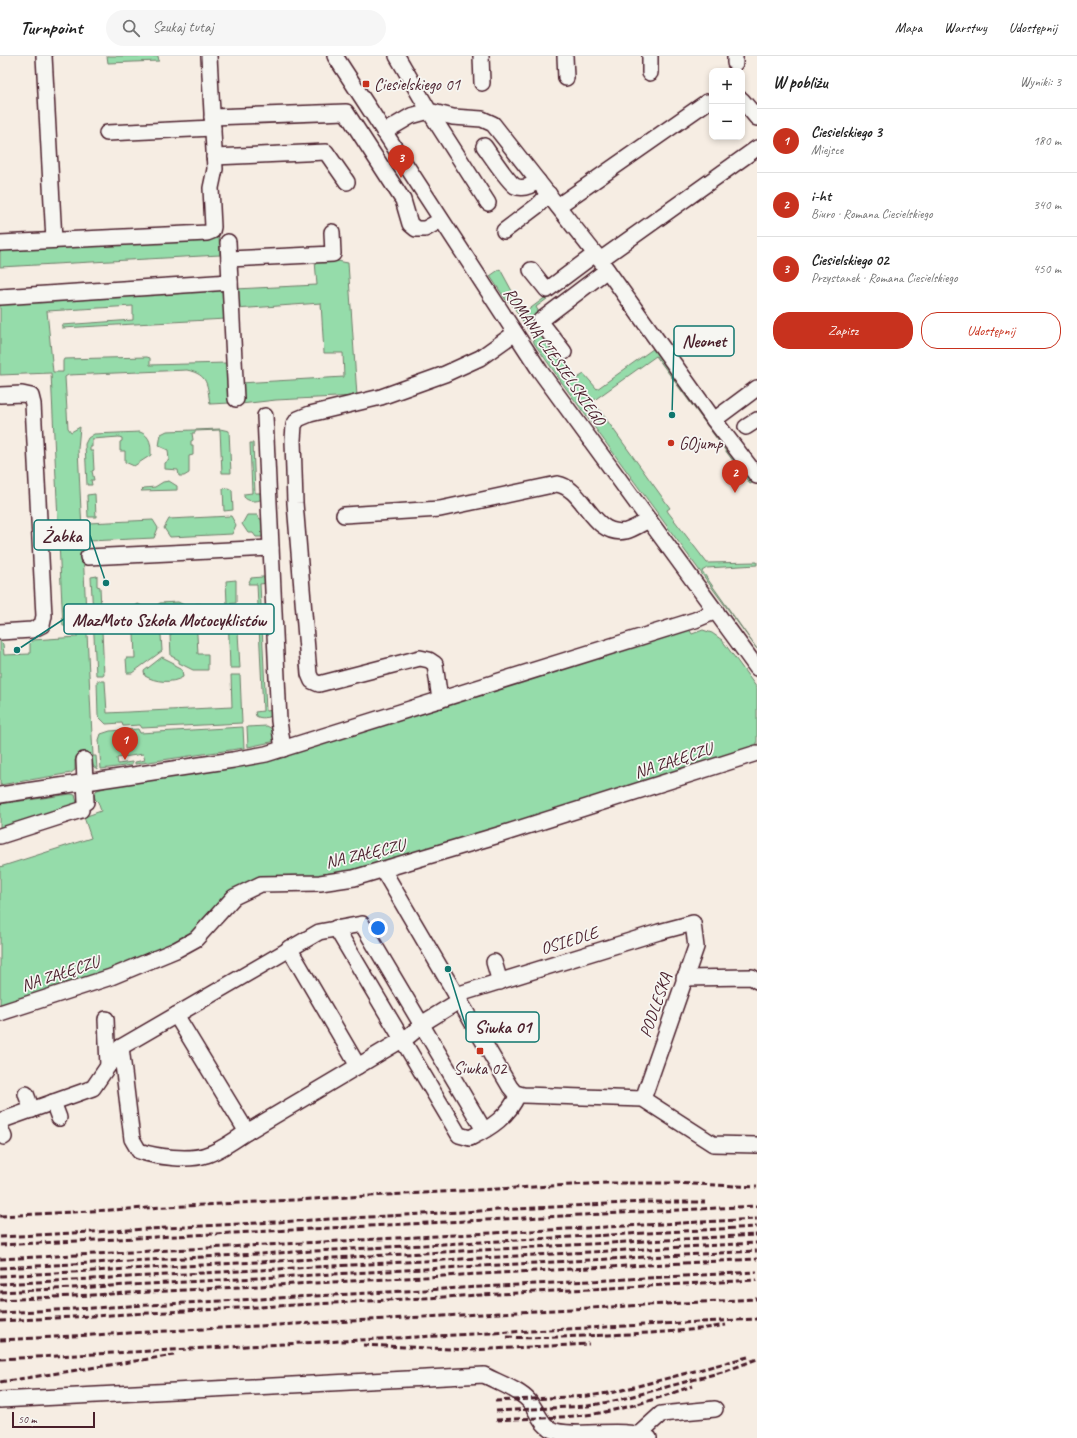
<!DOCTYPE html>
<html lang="pl">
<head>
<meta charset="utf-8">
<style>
  :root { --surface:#fff; --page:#f6f6f6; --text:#222; --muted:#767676; --line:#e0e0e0; --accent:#c8321e }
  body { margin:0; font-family:Caveat,sans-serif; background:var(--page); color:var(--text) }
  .controls { position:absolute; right:12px; top:12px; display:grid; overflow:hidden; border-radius:8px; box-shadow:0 2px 6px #0003 }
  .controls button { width:36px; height:36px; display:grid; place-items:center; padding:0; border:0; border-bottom:1px solid var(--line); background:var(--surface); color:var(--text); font:20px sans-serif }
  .scale { position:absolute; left:12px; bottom:10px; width:83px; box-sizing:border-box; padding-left:4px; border:2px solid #4a1f2b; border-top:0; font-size:11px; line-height:14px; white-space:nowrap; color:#4a1f2b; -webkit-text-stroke:3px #f6f6f2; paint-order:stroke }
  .you { position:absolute; left:378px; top:872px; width:14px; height:14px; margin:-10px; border:3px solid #fff; border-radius:50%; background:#1a73e8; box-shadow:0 0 0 6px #1a73e833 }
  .badge { display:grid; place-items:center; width:26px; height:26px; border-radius:50%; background:var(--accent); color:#fff; font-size:13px; font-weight:700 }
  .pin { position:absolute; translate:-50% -33px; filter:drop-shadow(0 1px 2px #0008) }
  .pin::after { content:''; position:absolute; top:21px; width:14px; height:12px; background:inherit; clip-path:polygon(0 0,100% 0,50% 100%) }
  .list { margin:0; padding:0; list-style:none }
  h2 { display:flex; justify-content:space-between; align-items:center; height:52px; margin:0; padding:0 16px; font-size:17px }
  h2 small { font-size:13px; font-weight:400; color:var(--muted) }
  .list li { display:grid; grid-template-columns:26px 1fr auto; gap:12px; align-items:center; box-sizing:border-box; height:64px; padding:0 16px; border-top:1px solid var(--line) }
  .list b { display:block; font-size:15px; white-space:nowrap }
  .list p { margin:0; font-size:13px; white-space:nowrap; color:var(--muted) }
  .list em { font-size:13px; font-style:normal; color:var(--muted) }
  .actions { display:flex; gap:8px; padding:12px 16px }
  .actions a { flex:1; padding:9px 0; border:1px solid var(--accent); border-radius:16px; text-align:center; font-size:14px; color:var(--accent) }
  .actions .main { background:var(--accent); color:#fff }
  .icon { flex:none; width:22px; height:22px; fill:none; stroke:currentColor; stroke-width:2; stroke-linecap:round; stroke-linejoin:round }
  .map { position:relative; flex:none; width:757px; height:1382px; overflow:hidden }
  header { display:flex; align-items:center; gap:24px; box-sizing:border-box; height:56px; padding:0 20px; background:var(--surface); border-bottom:1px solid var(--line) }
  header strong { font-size:19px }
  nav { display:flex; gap:22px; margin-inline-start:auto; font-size:14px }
  .search { width:280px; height:36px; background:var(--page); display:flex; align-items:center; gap:10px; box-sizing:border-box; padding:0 14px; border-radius:22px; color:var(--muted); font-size:15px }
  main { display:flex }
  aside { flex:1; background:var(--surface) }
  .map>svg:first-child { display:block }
  .green { fill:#95dcaa; stroke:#707e6a }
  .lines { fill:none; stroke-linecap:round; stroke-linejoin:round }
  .minor-casing { stroke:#4a1f2b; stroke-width:18 }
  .minor { stroke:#f6f6f2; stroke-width:15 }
  .rail { stroke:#4a1f2b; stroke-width:3; stroke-dasharray:6 3; stroke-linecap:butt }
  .poi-dot { fill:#c8321e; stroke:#f6f6f2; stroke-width:1.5 }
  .labels { text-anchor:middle; stroke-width:3.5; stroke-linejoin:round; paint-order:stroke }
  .poi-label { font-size:17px; fill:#4a1f2b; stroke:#f6f6f2; text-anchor:start }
  .street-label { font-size:17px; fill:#4a1f2b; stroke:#f6f6f2 }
  .leader { fill:none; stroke:#0f766e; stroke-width:1.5 }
  .callout-dot { fill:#0f766e; stroke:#f6f6f2; stroke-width:1.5 }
  .callout { fill:#f6f6f2; stroke:#0f766e; stroke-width:1.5 }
  .callout-label { font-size:18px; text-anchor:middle; font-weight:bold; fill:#4a1f2b }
</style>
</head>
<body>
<header>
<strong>Turnpoint</strong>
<div class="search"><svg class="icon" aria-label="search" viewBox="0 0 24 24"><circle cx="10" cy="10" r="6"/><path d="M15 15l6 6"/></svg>Szukaj tutaj</div>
<nav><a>Mapa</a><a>Warstwy</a><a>Udostępnij</a></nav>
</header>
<main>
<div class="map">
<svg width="757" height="1382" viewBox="0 0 757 1382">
  <rect width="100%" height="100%" fill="#f6ede3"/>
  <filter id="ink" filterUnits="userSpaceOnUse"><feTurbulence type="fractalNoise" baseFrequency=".025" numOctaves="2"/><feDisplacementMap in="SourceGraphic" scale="8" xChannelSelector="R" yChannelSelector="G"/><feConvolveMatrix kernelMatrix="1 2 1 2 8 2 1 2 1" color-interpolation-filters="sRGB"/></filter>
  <g filter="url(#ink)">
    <g class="green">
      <polygon points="107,0 158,0 159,5 108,7"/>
      <polygon points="219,181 220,199 0,211 0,192"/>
      <polygon points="332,204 348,207 357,340 276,344 241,348 240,327 344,321 343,297 324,297 321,247 236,253 235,233 317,229 315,205"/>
      <polygon points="595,205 596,207 536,251 540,258 534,263 568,308 566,310 576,323 584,318 597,333 657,290 661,295 657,298 752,427 750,428 656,300 593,345 670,452 667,454 668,456 707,507 757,506 757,509 707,512 702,515 757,593 565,331 534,287 533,281 511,247 506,244 490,220 500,213 524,257"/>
      <path d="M218,233L223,234L226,263L62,272V269L133,264V250L47,255L53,316H63V305L64,303L147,301L150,302V309L226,307L229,309L231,347L210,348C207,329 209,319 187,314L68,319L65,321L68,372L71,376L80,371L78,393L93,700H96L97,713L93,710L92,704H75V714L71,717L0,729V585L3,588L4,599L30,598V587L33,584L77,581L76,570H63L51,317L0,319V247Z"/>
      <polygon points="220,373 229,375 231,417 222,417 220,374 195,375 195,377 192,377 193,384 191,385 191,389 193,389 193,399 189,400 189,417 184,420 179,420 178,414 165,413 165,407 169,404 168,394 159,390 161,378 167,375"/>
      <path d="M140,376C151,380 151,389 151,399L134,410L125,406V395H120V386L122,385V382L119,381L92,383V391H90V395H93L94,414L92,415L94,424H91L92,429H87L85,388L88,382L94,378Z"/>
      <path d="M250,387H253L255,437H264L262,443C257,446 248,446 244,441V438L252,437Z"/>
      <polygon points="169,425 177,430 177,434 141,435 144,432 155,431 163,426"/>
      <polygon points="228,432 232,434 233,454 224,455 223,433"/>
      <polygon points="95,438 96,461 88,461 87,439"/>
      <polygon points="247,459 257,459 260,463 265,463 266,481 256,481 253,477 248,477 242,468"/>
      <polygon points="231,460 236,469 232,478 170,481 164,472 169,463"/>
      <polygon points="153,464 158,472 154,482 89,485 88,467"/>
      <polygon points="97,520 97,530 100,531 104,619 96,619 91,521"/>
      <path d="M262,521H265L268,527L260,528L266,655L274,654L273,659C268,662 261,663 256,660L255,656L263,655L257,528H248L251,522Z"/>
      <polygon points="236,524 236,547 227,548 226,525"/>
      <path d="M178,546L184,549C184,556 180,559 180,567L165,576L157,572L156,565L153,563L152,553L160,547Z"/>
      <polygon points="138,548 147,553 148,566 152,568 152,574 161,579 162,595 132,617 127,617 126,602 135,602 133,552"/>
      <path d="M196,548H201L202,559L196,560L198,598H208V614H193L179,607V604L171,600L170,579L185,569C185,562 191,559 190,552Z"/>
      <polygon points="228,557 237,558 240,612 230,612"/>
      <polygon points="689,573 692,578 703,574 712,577 722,584 757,632 757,691 383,809 321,821 262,824 177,891 0,952 0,811 91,782 84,761 101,755 98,746 95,743 94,738 97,734 105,732 105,728 411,660"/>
      <path d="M162,601L174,607V610L182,614L183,621C172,628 155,626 145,620L144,615Z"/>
      <polygon points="231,619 240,619 242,667 142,672 140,669 123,670 122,667 106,668 98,660 97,625 105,625 107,657 232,651"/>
      <polygon points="267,670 274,674 276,685 248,691 247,671"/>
      <polygon points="243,671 244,692 135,708 135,706 145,704 143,698 117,702 118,708 132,706 132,709 101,713 99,684 101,678 110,675 138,673 140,677"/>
      <polygon points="71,738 75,739 77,747 79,747 0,776 0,748"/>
    </g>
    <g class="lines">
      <defs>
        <g id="minor">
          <polyline points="44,0 54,184"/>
          <polyline points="335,0 540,315 757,612"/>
          <polyline points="397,0 429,55 453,61 482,63 493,68 600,204 757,92"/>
          <polyline points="481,0 482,27"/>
          <polyline points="565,0 566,22"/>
          <polyline points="650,0 650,17"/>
          <polyline points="735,0 735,7"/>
          <polyline points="742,44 757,62"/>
          <polyline points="212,61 346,56 403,144 410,168 416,173 425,173 441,164"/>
          <polyline points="384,76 411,60 429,55 488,147"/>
          <polyline points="107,77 213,72"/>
          <path d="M484,90C490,98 508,126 515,130C523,134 531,130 538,125"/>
          <polyline points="214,101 326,96 347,126"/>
          <polyline points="558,150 707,46"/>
          <polyline points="504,175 537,150 549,138"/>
          <polyline points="228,186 236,343"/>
          <polyline points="0,187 207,177 212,175 213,171 211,132 215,113 209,0"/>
          <polyline points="229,203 333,198 332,176"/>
          <polyline points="600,204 714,364 757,420"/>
          <polyline points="531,214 547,234 595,198"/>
          <polyline points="0,241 230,226"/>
          <polyline points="564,296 540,265 607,214"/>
          <polyline points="0,339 22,338 31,340 33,348 44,560 42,569 32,574 0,576"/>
          <polyline points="265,360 279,665 283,693"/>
          <polyline points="714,364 757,332"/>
          <polyline points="746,371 757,364"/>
          <path d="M344,459L440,453L557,428C585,432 592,482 626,475C634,473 642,467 649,464"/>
          <polyline points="88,501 271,492"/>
          <polyline points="440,644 435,608 429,604 420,602 319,628 312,625 309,618 295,447 293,384 294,369 298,363 310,358 381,341 445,318 480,302 515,277"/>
          <polyline points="84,704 86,746"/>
          <polyline points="0,739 233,704 266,698 695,564 716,555"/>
          <polyline points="0,780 81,754"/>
          <polyline points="383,814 510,1031 515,1037 523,1039 643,1043 713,1088 757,1089"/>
          <path d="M336,872L459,1079L470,1082C491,1072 509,1060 518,1038"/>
          <polyline points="494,906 500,926"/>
          <polyline points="684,922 752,921 757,925"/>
          <polyline points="456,939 659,876 693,867 696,891 643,1043"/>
          <polyline points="0,957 111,921 176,894 196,883 234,841 261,828 320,827 354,822 502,778 757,697"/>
          <polyline points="176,959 247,1076 358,1010 289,892"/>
          <polyline points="106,963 108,1010"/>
          <path d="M121,991L132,1083L139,1095C156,1101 189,1105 206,1099C220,1095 234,1084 247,1076"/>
          <polyline points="358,1010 410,979 428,964 459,945"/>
          <polyline points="26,1038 32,1054"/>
          <polyline points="53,1046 59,1062"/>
          <polyline points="0,1065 93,1032 121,991 319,876 362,868 484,1074"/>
          <polyline points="0,1071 4,1081"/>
          <path d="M0,1344L484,1319C497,1326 520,1334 529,1345C538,1355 541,1371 555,1375C584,1382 622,1370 649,1382"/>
          <polyline points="639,1378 661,1358 715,1353"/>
        </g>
      </defs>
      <use href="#minor" class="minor-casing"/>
      <use href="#minor" class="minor"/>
      <g class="rail">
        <polyline points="0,1160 607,1127 673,1127 757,1131"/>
        <polyline points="0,1181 645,1146 705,1146"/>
        <polyline points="0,1189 757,1150"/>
        <polyline points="0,1203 757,1163"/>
        <polyline points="0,1212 757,1171"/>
        <polyline points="0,1220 757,1179"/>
        <polyline points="0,1228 757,1187"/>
        <polyline points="0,1236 757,1195"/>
        <polyline points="0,1244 757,1203"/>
        <polyline points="0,1257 757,1216"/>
        <polyline points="0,1265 757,1224"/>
        <path d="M507,1281C540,1283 574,1280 608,1279C647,1277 687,1276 726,1269"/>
        <polyline points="0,1284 757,1243"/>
        <polyline points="363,1289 472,1294 589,1288"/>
        <polyline points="0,1303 757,1263"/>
        <polyline points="0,1326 174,1299"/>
        <polyline points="495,1345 588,1340 615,1336 748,1301"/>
        <polyline points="496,1355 588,1350 618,1344 726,1315 757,1303"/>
        <path d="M496,1364C529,1362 562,1362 594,1358C628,1352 660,1342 692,1330"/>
      </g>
    </g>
  </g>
  <g class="poi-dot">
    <rect x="362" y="24" width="8" height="8" rx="2"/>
    <circle cx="671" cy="387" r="4"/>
    <rect x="476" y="991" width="8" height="8" rx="2"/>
  </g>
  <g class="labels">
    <g class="poi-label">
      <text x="374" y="34">Ciesielskiego 01</text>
      <text x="679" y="393">GOjump</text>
      <text x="480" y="1018" text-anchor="middle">Siwka 02</text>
    </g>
    <g class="street-label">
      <text transform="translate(555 300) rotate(55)" y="6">ROMANA CIESIELSKIEGO</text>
      <text transform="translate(673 704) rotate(-18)" y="6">NA ZAŁĘCZU</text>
      <text transform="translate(365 797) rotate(-13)" y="6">NA ZAŁĘCZU</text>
      <text transform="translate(569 884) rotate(-17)" y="6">OSIEDLE</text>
      <text transform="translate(60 917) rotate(-18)" y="6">NA ZAŁĘCZU</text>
      <text transform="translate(655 949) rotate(-71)" y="6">PODLESKA</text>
    </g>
  </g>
  <path class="leader" d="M672 359L674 285M106 527L90 479M17 594L64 563M448 913L466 971"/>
  <g class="callout-dot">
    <circle cx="672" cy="359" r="4"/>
    <circle cx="106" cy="527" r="4"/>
    <circle cx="17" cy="594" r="4"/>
    <circle cx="448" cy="913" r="4"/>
  </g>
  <g class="callout">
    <rect x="674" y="270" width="60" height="30" rx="4"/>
    <rect x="34" y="464" width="56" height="30" rx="4"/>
    <rect x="64" y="548" width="210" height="30" rx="4"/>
    <rect x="466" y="956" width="73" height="30" rx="4"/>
  </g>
  <g class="callout-label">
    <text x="704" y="291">Neonet</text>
    <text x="62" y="486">Żabka</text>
    <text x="169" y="570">MazMoto Szkoła Motocyklistów</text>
    <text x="503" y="977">Siwka 01</text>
  </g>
</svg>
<div class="controls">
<button>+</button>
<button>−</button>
</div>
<div class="scale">50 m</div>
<div class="you"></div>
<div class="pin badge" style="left:125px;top:704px">1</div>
<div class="pin badge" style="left:735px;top:437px">2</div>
<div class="pin badge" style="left:401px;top:122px">3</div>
</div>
<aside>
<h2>W pobliżu<small>Wyniki: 3</small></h2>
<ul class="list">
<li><span class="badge">1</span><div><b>Ciesielskiego 3</b><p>Miejsce</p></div><em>180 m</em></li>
<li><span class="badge">2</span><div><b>i-ht</b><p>Biuro · Romana Ciesielskiego</p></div><em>340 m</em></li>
<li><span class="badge">3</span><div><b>Ciesielskiego 02</b><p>Przystanek · Romana Ciesielskiego</p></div><em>450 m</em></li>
</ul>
<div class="actions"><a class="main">Zapisz</a><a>Udostępnij</a></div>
</aside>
</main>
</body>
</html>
